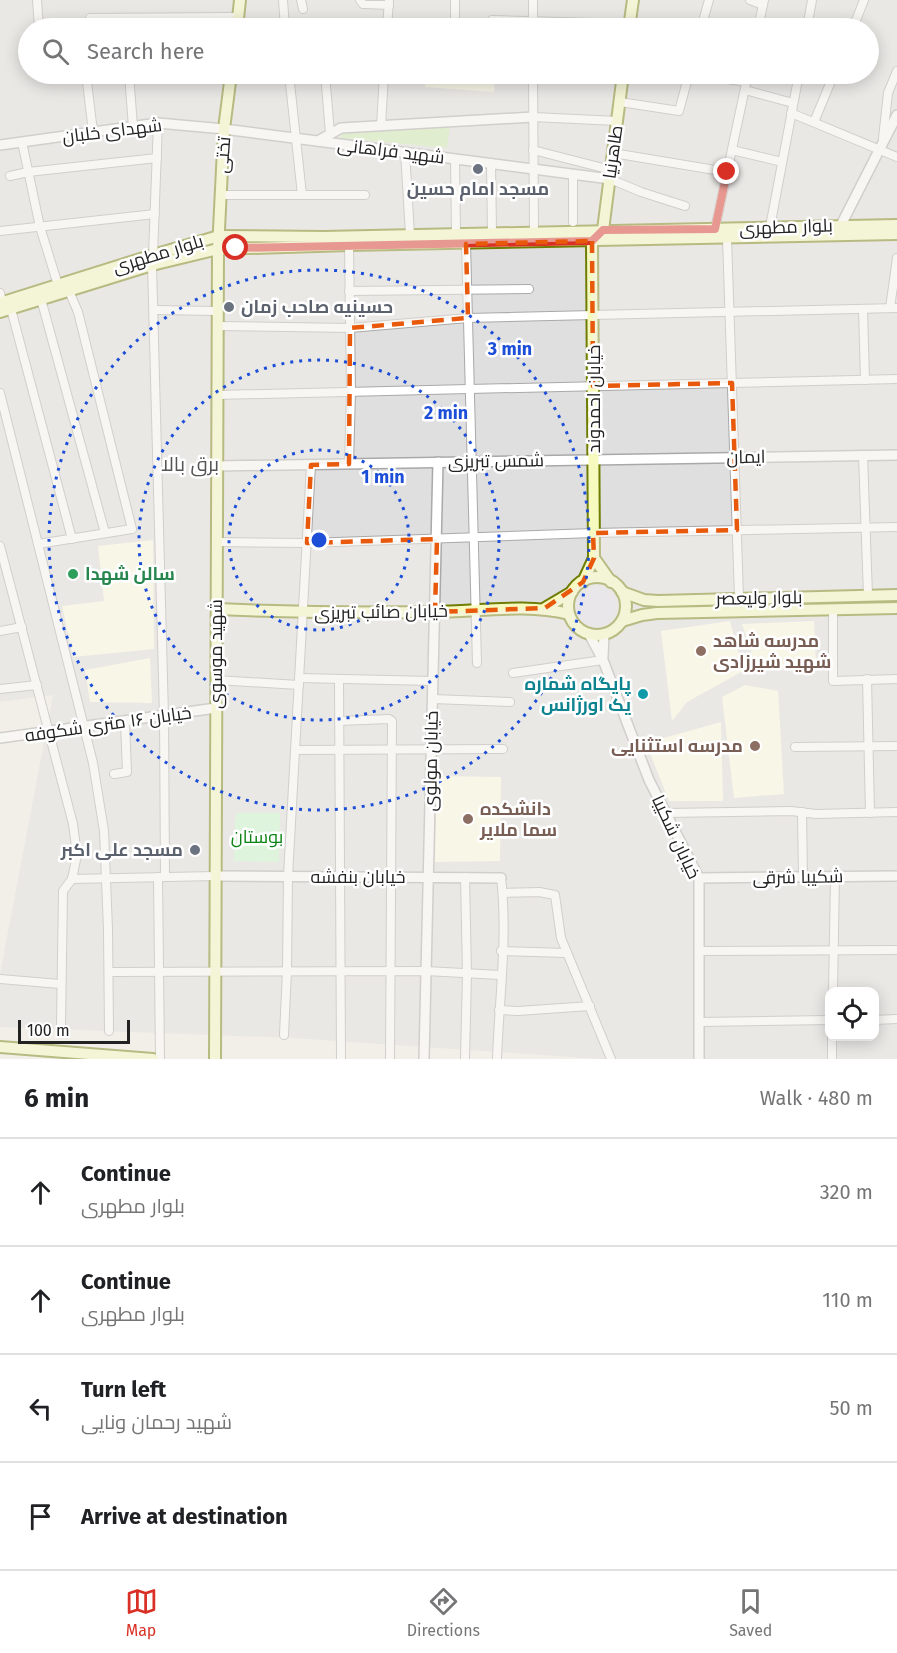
<!DOCTYPE html>
<html lang="en">
<head>
<meta charset="utf-8">
<style>
  :root { --surface:#fff; --page:#f6f6f6; --text:#202124; --muted:#757577; --line:#e0e0e0; --accent:#d93025 }
  body { margin:0; font-family:"Fira Sans",Cairo,sans-serif; background:var(--page); color:var(--text) }
  .controls { position:absolute; right:18px; bottom:18px; display:grid; overflow:hidden; border-radius:12px; box-shadow:0 3px 15px #0003 }
  .controls button { width:54px; height:54px; display:grid; place-items:center; padding:0; border:0; border-bottom:2px solid var(--line); background:var(--surface); color:var(--text); font:30px sans-serif }
  .scale { position:absolute; left:18px; bottom:15px; width:112px; box-sizing:border-box; padding-left:6px; border:3px solid #222; border-top:0; font-size:16px; line-height:21px; white-space:nowrap; color:#222; -webkit-text-stroke:4px #fff; paint-order:stroke }
  .stop { position:absolute; width:18px; height:18px; margin:-14px; border:4px solid #d93025; border-radius:50%; background:#fff }
  .stop.end { background:#d93025; border-color:#fff; box-shadow:0 2px 6px #0008 }
  .list { margin:0; padding:0; list-style:none }
  h2 { display:flex; justify-content:space-between; align-items:center; height:78px; margin:0; padding:0 24px; font-size:26px }
  h2 small { font-size:20px; font-weight:400; color:var(--muted) }
  .list li { display:grid; grid-template-columns:39px 1fr auto; gap:18px; align-items:center; box-sizing:border-box; height:108px; padding:0 24px; border-top:2px solid var(--line) }
  .list b { display:block; font-size:22px; white-space:nowrap }
  .list p { margin:0; font-size:20px; white-space:nowrap; color:var(--muted) }
  .list em { font-size:20px; font-style:normal; color:var(--muted) }
  .icon { flex:none; width:33px; height:33px; fill:none; stroke:currentColor; stroke-width:2; stroke-linecap:round; stroke-linejoin:round }
  .map { position:relative; flex:none; width:897px; height:1059px; overflow:hidden }
  .search { position:absolute; background:var(--surface); box-shadow:0 3px 15px #0003; left:18px; right:18px; top:18px; height:66px; display:flex; align-items:center; gap:15px; box-sizing:border-box; padding:0 21px; border-radius:33px; color:var(--muted); font-size:22px }
  .sheet { height:510px; background:var(--surface) }
  nav { display:flex; justify-content:space-around; align-items:center; box-sizing:border-box; height:84px; border-top:2px solid var(--line); background:var(--surface); font-size:16px; color:var(--muted) }
  nav a { display:grid; justify-items:center; gap:3px }
  nav .on { color:var(--accent) }
  .map>svg:first-child { display:block }
  .residential { fill:#e0dfdf; fill-rule:evenodd }
  .education { fill:#ffffe5 }
  .grass { fill:#cdebb0 }
  .park { fill:#c8facc }
  .plaza { fill:#dddde8 }
  .lines { fill:none; stroke-linecap:round; stroke-linejoin:round }
  .minor-casing { stroke:#a9a9a9; stroke-width:10 }
  .tertiary-casing { stroke:#a9a9a9; stroke-width:12 }
  .secondary-casing { stroke:#707d05; stroke-width:14 }
  .minor { stroke:#fff; stroke-width:8 }
  .tertiary { stroke:#fff; stroke-width:9 }
  .secondary { stroke:#f7fabf; stroke-width:10 }
  .route { stroke:#d93025; stroke-width:8 }
  .marked { fill:none; stroke:#e8590c; stroke-width:4.5; stroke-dasharray:12 8; stroke-linejoin:round }
  .ring { fill:none; stroke:#1d4ed8; stroke-width:3; stroke-dasharray:3 6 }
  .worship-dot { fill:#6b7280; stroke:#fff; stroke-width:2 }
  .leisure-dot { fill:#2e9e5b; stroke:#fff; stroke-width:2 }
  .education-dot { fill:#8d6e63; stroke:#fff; stroke-width:2 }
  .culture-dot { fill:#0f9aa8; stroke:#fff; stroke-width:2 }
  .labels { text-anchor:middle; stroke-width:5; stroke-linejoin:round; paint-order:stroke }
  .street-label { font-size:18px; fill:#222; stroke:#fff }
  .worship-label { font-size:18px; font-weight:bold; fill:#5b616d; stroke:#fff }
  .leisure-label { font-size:18px; font-weight:bold; fill:#27864d; stroke:#fff; text-anchor:start }
  .education-label { font-size:18px; font-weight:bold; fill:#785e54; stroke:#fff; text-anchor:start }
  .culture-label { font-size:18px; font-weight:bold; fill:#0d838f; stroke:#fff; text-anchor:end }
  .park-label { font-size:18px; fill:#0c8416; stroke:#fff }
  .neighbourhood-label { font-size:20px; fill:#555; stroke:#fff }
  .centre { fill:#1d4ed8; stroke:#fff; stroke-width:3 }
  .ring-label { font-size:18px; text-anchor:middle; font-weight:bold; fill:#1d4ed8; stroke:#fff; stroke-width:5; stroke-linejoin:round; paint-order:stroke }
</style>
</head>
<body>
<div class="map">
<svg width="897" height="1059" viewBox="0 0 897 1059">
  <rect width="100%" height="100%" fill="#f2efe9"/>
  <path class="residential" d="M0,0H897V1059H601L292,1038L0,1027V974L53,695L0,702ZM28,28H868V74H28ZM830,992H874V1036H830Z"/>
  <g class="education">
    <polygon points="426,74 495,74 494,92 425,87"/>
    <polygon points="153,540 154,649 73,657 62,606 104,601 98,546"/>
    <polygon points="730,621 743,671 687,702 672,721 661,631"/>
    <polygon points="814,621 816,668 757,669 742,624"/>
    <polygon points="150,658 152,703 90,702 85,670"/>
    <polygon points="745,685 778,691 784,794 734,798 722,697"/>
    <polygon points="721,722 723,801 669,801 646,743"/>
    <polygon points="437,776 501,777 500,861 435,862"/>
  </g>
  <polygon class="grass" points="450,125 447,148 341,138 341,132"/>
  <polygon class="park" points="237,813 280,813 279,862 234,861 235,820"/>
  <circle class="plaza" cx="596" cy="606" r="20"/>
  <g class="lines">
    <defs>
      <g id="minor">
        <polyline points="37,0 39,28"/>
        <polyline points="283,0 285,28"/>
        <polyline points="301,0 303,9"/>
        <polyline points="360,0 363,4 389,5"/>
        <polyline points="455,0 455,20"/>
        <polyline points="533,0 533,28"/>
        <polyline points="750,0 763,5"/>
        <polyline points="90,18 238,17"/>
        <polyline points="115,18 118,28"/>
        <polyline points="492,20 630,24 703,28"/>
        <polyline points="387,28 389,0"/>
        <polyline points="701,28 709,0"/>
        <polyline points="758,28 764,0"/>
        <polyline points="807,28 812,0"/>
        <polyline points="853,28 864,0"/>
        <polyline points="86,74 93,132"/>
        <polyline points="129,74 133,127"/>
        <polyline points="289,74 302,195"/>
        <polyline points="325,74 330,133"/>
        <polyline points="533,74 534,232"/>
        <polyline points="694,74 747,82"/>
        <polyline points="745,90 793,103"/>
        <polyline points="620,102 679,111 689,74"/>
        <polyline points="791,113 897,157"/>
        <polyline points="533,117 617,121"/>
        <polyline points="814,122 834,74"/>
        <polyline points="381,126 384,74"/>
        <polyline points="883,138 888,93 897,71"/>
        <polyline points="22,142 40,227 58,285"/>
        <polyline points="533,150 611,170"/>
        <polyline points="732,150 782,162"/>
        <polyline points="405,152 410,235"/>
        <polyline points="613,153 727,172"/>
        <polyline points="455,159 456,234"/>
        <polyline points="491,163 492,233"/>
        <polyline points="10,176 28,172 157,158"/>
        <polyline points="610,179 641,192 685,206"/>
        <polyline points="220,195 365,195"/>
        <polyline points="573,222 573,174"/>
        <polyline points="770,227 799,74"/>
        <polyline points="715,229 748,74"/>
        <polyline points="0,231 155,214"/>
        <polyline points="727,238 739,598"/>
        <polyline points="466,244 477,663"/>
        <polyline points="349,245 351,392 349,464"/>
        <polyline points="153,255 158,123"/>
        <polyline points="152,265 164,716 165,877"/>
        <polyline points="349,291 529,289"/>
        <polyline points="0,293 2,302"/>
        <polyline points="41,299 105,533"/>
        <polyline points="890,308 897,258"/>
        <polyline points="11,309 72,539"/>
        <polyline points="863,309 865,380"/>
        <polyline points="154,310 217,311"/>
        <polyline points="217,326 350,328 468,318 897,308"/>
        <polyline points="0,393 93,763 104,831 108,929 109,1031"/>
        <polyline points="217,395 897,379"/>
        <polyline points="863,455 868,596"/>
        <polyline points="217,542 307,543 593,533 897,527"/>
        <polyline points="38,544 132,529 78,312 69,291"/>
        <polyline points="0,546 73,824 77,855 72,879 63,891 61,1025"/>
        <polyline points="833,609 833,681 897,679"/>
        <polyline points="0,631 22,627"/>
        <polyline points="513,673 603,660"/>
        <polyline points="299,678 433,681"/>
        <polyline points="339,679 341,1059"/>
        <polyline points="867,679 870,813"/>
        <polyline points="216,680 299,685"/>
        <polyline points="0,689 37,685"/>
        <polyline points="433,699 510,702"/>
        <polyline points="339,721 389,719 392,721 390,1059"/>
        <polyline points="795,747 897,746"/>
        <polyline points="295,750 503,749"/>
        <polyline points="114,774 127,772 125,722"/>
        <polyline points="802,812 803,877"/>
        <polyline points="666,813 791,811 816,814 897,812"/>
        <polyline points="158,877 160,1059"/>
        <polyline points="465,877 467,974 465,1059"/>
        <polyline points="72,879 216,876"/>
        <polyline points="503,893 539,892 555,895 561,938 611,1059"/>
        <polyline points="501,951 567,953"/>
        <polyline points="700,951 897,950"/>
        <polyline points="109,972 426,971 500,975"/>
        <polyline points="0,979 60,984"/>
        <polyline points="833,992 835,877"/>
        <polyline points="499,1010 518,1011 590,1006"/>
        <polyline points="874,1020 897,1019"/>
        <polyline points="699,1022 830,1020"/>
        <polyline points="284,1035 287,971 288,876 311,465"/>
        <path d="M497,1059C499,1000 508,936 501,878"/>
        <polyline points="832,1059 832,1036"/>
      </g>
      <g id="tertiary">
        <polyline points="318,141 341,128 533,117"/>
        <polyline points="0,145 158,123 224,129 610,179"/>
        <polyline points="841,225 897,115"/>
        <polyline points="217,466 897,455"/>
        <polyline points="589,634 603,660 649,780 699,878 699,1059"/>
        <polyline points="603,657 604,634"/>
        <polyline points="0,738 216,708"/>
        <polyline points="216,876 501,878"/>
        <polyline points="699,878 897,876"/>
        <polyline points="424,1059 438,462"/>
      </g>
      <g id="secondary">
        <polyline points="237,28 240,0"/>
        <polyline points="629,28 633,0"/>
        <polyline points="0,303 153,255 219,236 324,237 897,225"/>
        <polyline points="0,312 152,265 218,249 349,245 897,234"/>
        <polyline points="594,558 611,582"/>
        <circle cx="597" cy="606" r="29"/>
        <polyline points="583,582 594,558 592,241 603,230 623,74"/>
        <polyline points="622,592 644,600 658,601 897,595"/>
        <polyline points="545,608 572,592"/>
        <path d="M217,609C288,612 360,613 432,612C478,612 524,603 569,614"/>
        <polyline points="622,621 642,615 657,613 897,608"/>
        <polyline points="0,1047 153,1059"/>
        <polyline points="215,1059 218,249 224,129 231,74"/>
      </g>
    </defs>
    <use href="#minor" class="minor-casing"/>
    <use href="#tertiary" class="tertiary-casing"/>
    <use href="#secondary" class="secondary-casing"/>
    <use href="#minor" class="minor"/>
    <use href="#tertiary" class="tertiary"/>
    <use href="#secondary" class="secondary"/>
  </g>
  <g class="lines">
    <polyline class="route" points="236,248 592,241 603,230 715,229 727,172"/>
  </g>
  <path d="M0 0H897V1059H0ZM592,241L593,386L732,383L737,530L593,533L594,558L583,582L545,608L435,612L437,539L307,543L311,465L349,464L350,328L468,318L466,244Z" fill="#f2efe9" fill-opacity=".55" fill-rule="evenodd"/>
  <path class="marked" d="M592,241L593,386L732,383L737,530L593,533L594,558L583,582L545,608L435,612L437,539L307,543L311,465L349,464L350,328L468,318L466,244Z"/>
  <g class="ring">
    <circle cx="319" cy="540" r="90"/>
    <circle cx="319" cy="540" r="180"/>
    <circle cx="319" cy="540" r="270"/>
  </g>
  <g class="worship-dot">
    <circle cx="478" cy="169" r="6"/>
    <circle cx="229" cy="307" r="6"/>
    <circle cx="195" cy="850" r="6"/>
  </g>
  <circle class="leisure-dot" cx="73" cy="574" r="6"/>
  <g class="education-dot">
    <circle cx="701" cy="651" r="6"/>
    <circle cx="755" cy="746" r="6"/>
    <circle cx="468" cy="819" r="6"/>
  </g>
  <circle class="culture-dot" cx="643" cy="694" r="6"/>
  <g class="labels">
    <g class="street-label">
      <text transform="translate(112 131) rotate(-7)" y="6">شهدای خلبان</text>
      <text transform="translate(391 151) rotate(7)" y="6">شهید فراهانی</text>
      <text transform="translate(613 152) rotate(-82)" y="6">طاهرنیا</text>
      <text transform="translate(223 155) rotate(-86)" y="6">تختی</text>
      <text transform="translate(786 227) rotate(-2)" y="6">بلوار مطهری</text>
      <text transform="translate(158 254) rotate(-17)" y="6">بلوار مطهری</text>
      <text transform="translate(594 399) rotate(-90)" y="6">خیابان احمدوند</text>
      <text transform="translate(746 457) rotate(-1)" y="6">ایمان</text>
      <text transform="translate(496 461) rotate(-1)" y="6">شمس تبریزی</text>
      <text transform="translate(759 598) rotate(-1)" y="6">بلوار ولیعصر</text>
      <text transform="translate(381 612) rotate(-1)" y="6">خیابان صائب تبریزی</text>
      <text transform="translate(216 654) rotate(-90)" y="6">شهید موسوی</text>
      <text transform="translate(108 724) rotate(-8)" y="6">خیابان ۱۶ متری شکوفه</text>
      <text transform="translate(431 761) rotate(-89)" y="6">خیابان مولوی</text>
      <text transform="translate(676 837) rotate(65)" y="6">خیابان شکیبا</text>
      <text x="358" y="883">خیابان بنفشه</text>
      <text transform="translate(798 877) rotate(-1)" y="6">شکیبا شرقی</text>
    </g>
    <g class="worship-label">
      <text x="478" y="195">مسجد امام حسین</text>
      <text x="241" y="313" text-anchor="start">حسینیه صاحب زمان</text>
      <text x="183" y="856" text-anchor="end">مسجد علی اکبر</text>
    </g>
    <g class="leisure-label">
      <text x="85" y="580">سالن شهدا</text>
    </g>
    <g class="education-label">
      <text x="713" y="647">مدرسه شاهد<tspan x="713" dy="21">شهید شیرزادی</tspan></text>
      <text x="743" y="752" text-anchor="end">مدرسه استثنایی</text>
      <text x="480" y="815">دانشکده<tspan x="480" dy="21">سما ملایر</tspan></text>
    </g>
    <g class="culture-label">
      <text x="631" y="690">پایگاه شماره<tspan x="631" dy="21">یک اورژانس</tspan></text>
    </g>
    <g class="park-label">
      <text x="257" y="843">بوستان</text>
    </g>
    <g class="neighbourhood-label">
      <text x="190" y="471">برق بالا</text>
    </g>
  </g>
  <circle cx="319" cy="540" r="9" class="centre"/>
  <g class="ring-label">
    <text x="510" y="355">3 min</text>
    <text x="446" y="419">2 min</text>
    <text x="383" y="483">1 min</text>
  </g>
</svg>
<div class="controls">
<button><svg class="icon" aria-label="locate" viewBox="0 0 24 24"><circle cx="12" cy="12" r="6"/><path d="M12 2v4M12 18v4M2 12h4M18 12h4"/></svg></button>
</div>
<div class="scale">100 m</div>
<div class="stop" style="left:236px;top:248px"></div>
<div class="stop end" style="left:727px;top:172px"></div>
<div class="search"><svg class="icon" aria-label="search" viewBox="0 0 24 24"><circle cx="10" cy="10" r="6"/><path d="M15 15l6 6"/></svg>Search here</div>
</div>
<section class="sheet">
<h2>6 min<small>Walk · 480 m</small></h2>
<ul class="list">
<li><svg class="icon" aria-label="ahead" viewBox="0 0 24 24"><path d="M12 20V5M6 11l6-6 6 6"/></svg><div><b>Continue</b><p>بلوار مطهری</p></div><em>320 m</em></li>
<li><svg class="icon" aria-label="ahead" viewBox="0 0 24 24"><path d="M12 20V5M6 11l6-6 6 6"/></svg><div><b>Continue</b><p>بلوار مطهری</p></div><em>110 m</em></li>
<li><svg class="icon" aria-label="left" viewBox="0 0 24 24"><path d="M17 20v-9H6M10 6l-5 5 5 5"/></svg><div><b>Turn left</b><p>شهید رحمان ونایی</p></div><em>50 m</em></li>
<li><svg class="icon" aria-label="arrive" viewBox="0 0 24 24"><path d="M6 21V4h12l-3 4 3 4H6"/></svg><div><b>Arrive at destination</b></div></li>
</ul>
</section>
<nav>
<a class="on"><svg class="icon" aria-label="map" viewBox="0 0 24 24"><path d="M3 6l6-2 6 2 6-2v14l-6 2-6-2-6 2zM9 4v14M15 6v14"/></svg>Map</a>
<a><svg class="icon" aria-label="directions" viewBox="0 0 24 24"><path d="M12 3l9 9-9 9-9-9zM9 14v-3h6M13 9l2 2-2 2"/></svg>Directions</a>
<a><svg class="icon" aria-label="saved" viewBox="0 0 24 24"><path d="M7 4h10v16l-5-4-5 4z"/></svg>Saved</a>
</nav>
</body>
</html>
